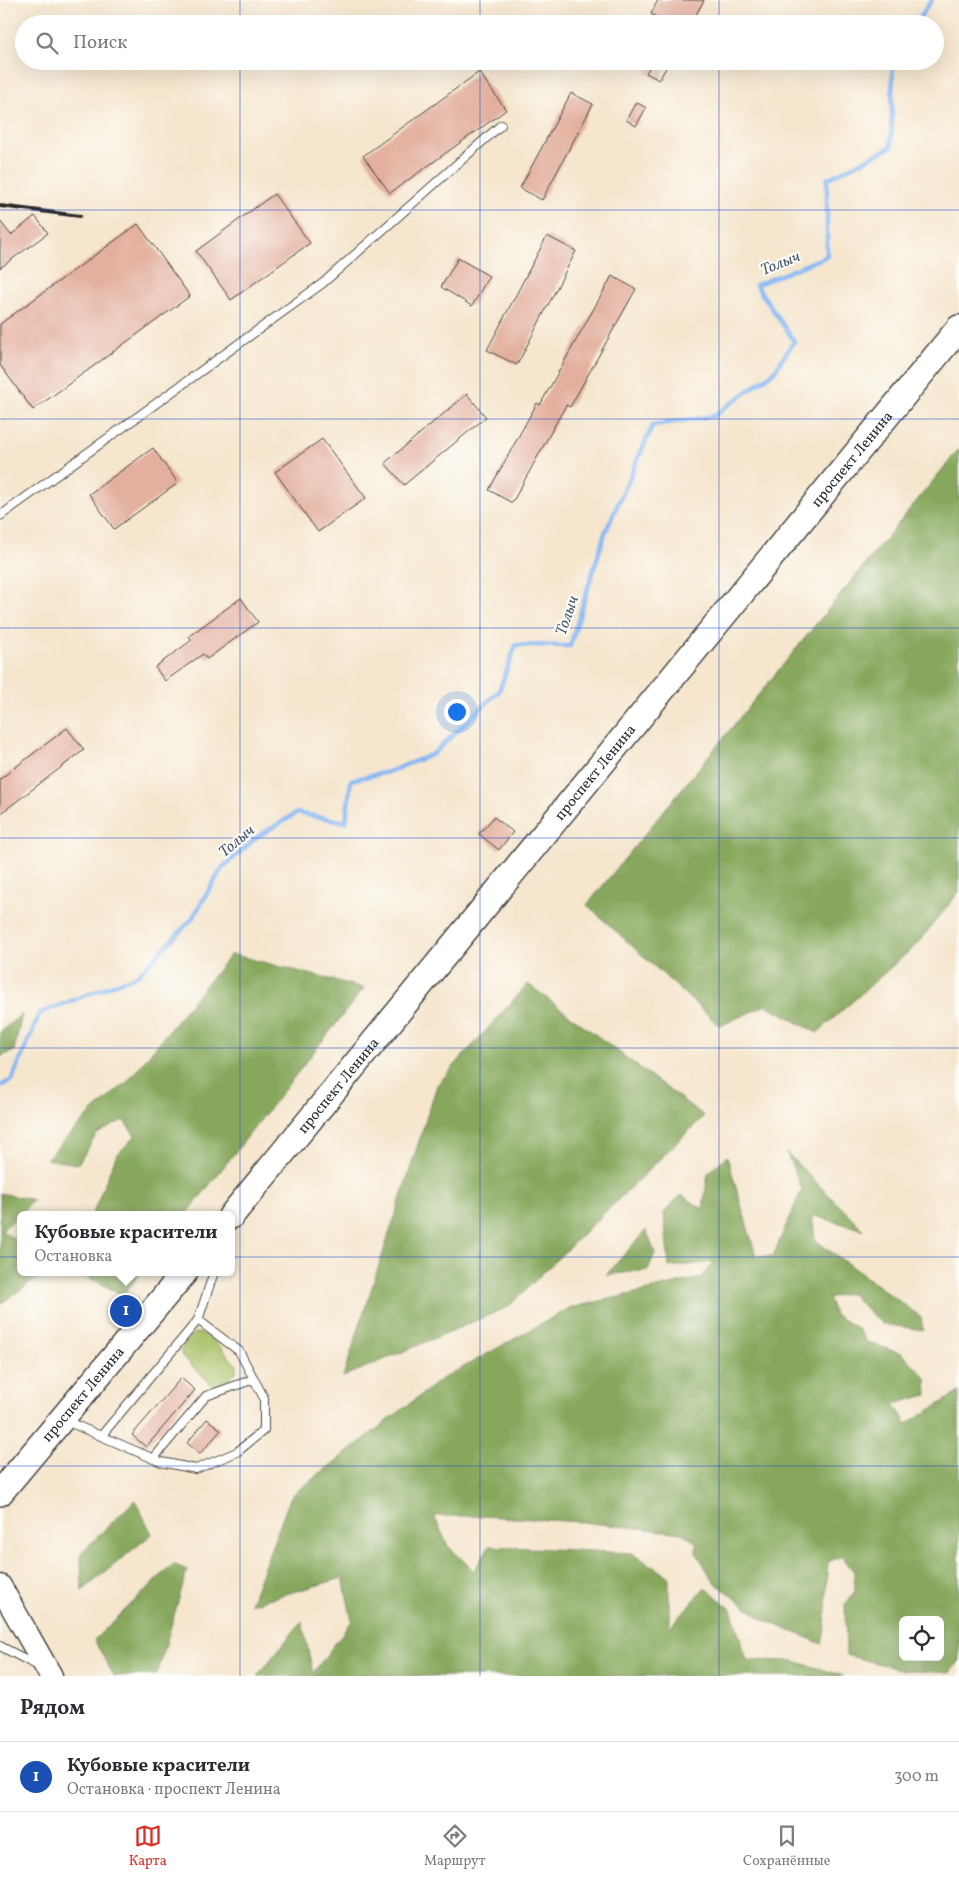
<!DOCTYPE html>
<html lang="ru">
<head>
<meta charset="utf-8">
<style>
  :root { --surface:#fff; --page:#f2f2f3; --text:#2b2b33; --muted:#7c7c81; --line:#e1e1e2; --accent:#d93025 }
  body { margin:0; font-family:Vollkorn,serif; background:var(--page); color:var(--text) }
  .controls { position:absolute; right:15px; bottom:15px; display:grid; overflow:hidden; border-radius:8px; box-shadow:0 5px 20px #0002 }
  .controls button { width:45px; height:45px; display:grid; place-items:center; padding:0; border:0; border-bottom:1px solid var(--line); background:var(--surface); color:var(--text); font:25px sans-serif }
  .you { position:absolute; left:456px; top:711px; width:18px; height:18px; margin:-12px; border:4px solid #fff; border-radius:50%; background:#1a73e8; box-shadow:0 0 0 8px #1a73e833 }
  .badge { display:grid; place-items:center; width:32px; height:32px; border-radius:50%; background:var(--accent); color:#fff; font-size:16px; font-weight:700 }
  .pin { position:absolute; translate:-50% -50%; border:2px solid #fff; box-shadow:0 1px 5px #0006 }
  .popup { position:absolute; left:17px; top:1211px; width:218px; height:65px; box-sizing:border-box; display:grid; place-content:center; border-radius:8px; background:var(--surface); filter:drop-shadow(0 1px 4px #0005); font-size:16px; white-space:nowrap; color:var(--muted) }
  .popup b { font-size:19px; color:var(--text) }
  .popup::after { content:''; position:absolute; left:50%; top:100%; margin-left:-10px; border:10px solid transparent; border-top-color:var(--surface) }
  .list { margin:0; padding:0; list-style:none }
  h2 { display:flex; justify-content:space-between; align-items:center; height:65px; margin:0; padding:0 20px; font-size:21px }
  h2 small { font-size:16px; font-weight:400; color:var(--muted) }
  .list li { display:grid; grid-template-columns:32px 1fr auto; gap:15px; align-items:center; box-sizing:border-box; height:70px; padding:0 20px; border-top:1px solid var(--line) }
  .list b { display:block; font-size:19px; white-space:nowrap }
  .list p { margin:0; font-size:16px; white-space:nowrap; color:var(--muted) }
  .list em { font-size:16px; font-style:normal; color:var(--muted) }
  .icon { flex:none; width:28px; height:28px; fill:none; stroke:currentColor; stroke-width:2; stroke-linecap:round; stroke-linejoin:round }
  .map { position:relative; flex:none; width:959px; height:1676px; overflow:hidden }
  .search { position:absolute; background:var(--surface); box-shadow:0 5px 20px #0002; left:15px; right:15px; top:15px; height:55px; display:flex; align-items:center; gap:12px; box-sizing:border-box; padding:0 18px; border-radius:28px; color:var(--muted); font-size:19px }
  .sheet { height:135px; background:var(--surface) }
  nav { display:flex; justify-content:space-around; align-items:center; box-sizing:border-box; height:70px; border-top:1px solid var(--line); background:var(--surface); font-size:14px; color:var(--muted) }
  nav a { display:grid; justify-items:center; gap:2px }
  nav .on { color:var(--accent) }
  .map>svg:first-child { display:block }
  .green { fill:#a8c167; stroke:#6a7649 }
  .forest { fill:#86a75c; stroke:#586944; fill-rule:evenodd }
  .lines { fill:none; stroke-linecap:round; stroke-linejoin:round }
  .stream { stroke:#86b7f2; stroke-width:4.5 }
  .building { fill:#e3b09f }
  .service-casing { stroke:#494743; stroke-width:10 }
  .secondary-casing { stroke:#494743; stroke-width:25 }
  .primary-casing { stroke:#494743; stroke-width:28 }
  .service { stroke:#fff; stroke-width:8 }
  .secondary { stroke:#fff; stroke-width:22 }
  .primary { stroke:#fff; stroke-width:25 }
  .rail { stroke:#2b2b2b; stroke-width:4 }
  .grid { fill:none; stroke:#1d4ed8; stroke-width:1; stroke-opacity:0.55 }
  .labels { text-anchor:middle; stroke-width:4.5; stroke-linejoin:round; paint-order:stroke }
  .street-label { font-size:15px; fill:#2b2b2b; stroke:#fdfcf7 }
  .water-label { font-size:16px; font-style:italic; fill:#4b5c71; stroke:#fdfcf7 }
</style>
</head>
<body>
<div class="map">
<svg width="959" height="1676" viewBox="0 0 959 1676">
  <rect width="100%" height="100%" fill="#fdfcf7"/>
  <filter id="ink" filterUnits="userSpaceOnUse"><feTurbulence type="fractalNoise" baseFrequency=".02" numOctaves="2"/><feDisplacementMap in="SourceGraphic" scale="10" xChannelSelector="R" yChannelSelector="G"/><feConvolveMatrix kernelMatrix="1 2 1 2 8 2 1 2 1" color-interpolation-filters="sRGB"/></filter>
  <filter id="wash" filterUnits="userSpaceOnUse"><feTurbulence type="fractalNoise" baseFrequency=".0096" numOctaves="4" result="noise"/><feDisplacementMap in="SourceGraphic" scale="20" xChannelSelector="R" yChannelSelector="G"/><feGaussianBlur stdDeviation="1.12" result="paint"/><feColorMatrix in="noise" values="0 0 0 0 0 0 0 0 0 0 0 0 0 0 0 0 0 1.4 0 .05"/><feComposite in="paint" operator="in"/></filter>
  <g filter="url(#wash)">
    <rect width="100%" height="100%" fill="#f5e6cd"/>
    <path class="green" d="M195,1333C210,1331 226,1355 237,1365L236,1372L220,1387L213,1386L181,1355V1348Z"/>
    <g class="forest">
      <polygon points="959,449 959,892 916,945 817,1033 766,1005 720,1026 587,905"/>
      <polygon points="231,954 364,988 186,1215 92,1215 116,1156 135,1136 123,1120 97,1134 78,1164 46,1159 93,1111 128,1081"/>
      <polygon points="528,984 704,1116 508,1307 343,1377 437,1085"/>
      <polygon points="22,1014 14,1051 0,1057 0,1032"/>
      <path d="M786,1152L864,1230L812,1215L815,1240L921,1317L923,1330L882,1324L850,1293L828,1298L835,1315L857,1328L867,1342L903,1354L926,1378L927,1395L894,1404L907,1424L959,1392V1660L950,1673L903,1670L846,1655L845,1605L855,1591L854,1572L842,1556L828,1562C825,1590 828,1617 822,1644L762,1619L714,1582L696,1552L697,1543L682,1533L582,1522L483,1516H434L448,1546L474,1571L489,1546L632,1553L669,1577V1628L705,1587L731,1609L747,1660L794,1661L844,1676H257L302,1621L313,1673L352,1621L343,1578L250,1604L291,1496L440,1380L570,1308L700,1278L715,1262L669,1267L664,1213L681,1195L703,1209L708,1173L727,1156L756,1256H773L802,1189ZM903,1620H940V1657H903Z"/>
      <polygon points="0,1193 34,1200 2,1231 21,1243 21,1272 47,1272 0,1304"/>
      <polygon points="646,1230 655,1253 648,1270 606,1275"/>
      <polygon points="78,1272 141,1272 123,1295"/>
      <polygon points="135,1500 152,1534 82,1591 81,1553"/>
      <polygon points="173,1564 187,1570 157,1675 114,1676 94,1640"/>
    </g>
    <g class="lines">
      <g class="stream">
        <polyline points="915,24 932,0"/>
        <polyline points="0,1086 12,1080 40,1013 138,975 192,919 222,868 257,837 297,813 346,822 351,780 388,772 433,754 499,691 516,645 570,646 605,533 653,425 714,416 774,372 794,341 756,285 827,256 827,179 891,147 893,61"/>
      </g>
    </g>
    <g id="blocks">
      <g class="building">
        <polygon points="658,0 704,0 691,24 669,24 651,14"/>
        <polygon points="653,61 667,66 659,80 646,73"/>
        <polygon points="479,72 506,110 390,193 363,156"/>
        <polygon points="571,93 593,104 542,200 520,188"/>
        <polygon points="636,102 646,108 636,126 626,120"/>
        <polygon points="274,194 310,243 231,300 196,251"/>
        <polygon points="35,216 48,233 0,268 0,221 11,235"/>
        <polygon points="138,224 190,296 33,410 0,365 0,324"/>
        <polygon points="547,236 576,251 517,365 487,350"/>
        <polygon points="458,258 489,276 472,306 441,287"/>
        <polygon points="612,276 636,289 570,407 566,405 512,503 489,490 537,403 540,405"/>
        <polygon points="467,394 486,417 404,485 385,463"/>
        <polygon points="322,439 366,498 318,532 275,472"/>
        <polygon points="153,448 178,483 114,529 89,494"/>
        <polygon points="241,598 258,622 207,659 203,654 165,681 155,667 192,640 189,636"/>
        <polygon points="67,728 84,750 0,814 0,779"/>
        <polygon points="494,817 513,832 499,850 479,834"/>
        <polygon points="181,1378 195,1390 146,1447 132,1435"/>
        <polygon points="207,1419 221,1430 200,1454 187,1443"/>
      </g>
    </g>
  </g>
  <g filter="url(#ink)">
    <use href="#blocks" fill-opacity="0" stroke="#494743" stroke-width="1"/>
    <g class="lines">
      <defs>
        <g id="service">
          <polyline points="0,516 323,283 501,125"/>
          <polyline points="66,1421 101,1436 198,1320 214,1272"/>
          <polyline points="101,1436 161,1462 196,1469 237,1452 264,1430 264,1398 239,1351 198,1320"/>
          <polyline points="153,1459 206,1396 254,1379"/>
          <polyline points="0,1646 38,1666"/>
        </g>
        <polyline id="secondary" points="0,1586 51,1676"/>
        <g id="primary">
          <path id="s1" d="M231,1216L959,328"/>
          <path id="s2" d="M0,1493L185,1272"/>
        </g>
      </defs>
      <use href="#service" class="service-casing"/>
      <use href="#secondary" class="secondary-casing"/>
      <use href="#primary" class="primary-casing"/>
      <use href="#service" class="service"/>
      <use href="#secondary" class="secondary"/>
      <use href="#primary" class="primary"/>
      <polyline class="rail" points="0,206 80,216"/>
    </g>
  </g>
  <path class="grid" d="M240,0V24M480,0V24M719,0V24M240,61V1676M480,61V1676M719,61V1676M0,210H959M0,419H959M0,628H959M0,838H959M0,1048H959M0,1257H959M0,1466H959"/>
  <g class="labels">
    <g class="street-label">
      <text dy="5" stroke="none"><textPath href="#s1" startOffset="979">проспект Ленина</textPath></text>
      <text dy="5" stroke="none"><textPath href="#s1" startOffset="574">проспект Ленина</textPath></text>
      <text dy="5" stroke="none"><textPath href="#s1" startOffset="169">проспект Ленина</textPath></text>
      <text dy="5" stroke="none"><textPath href="#s2" startOffset="129">проспект Ленина</textPath></text>
    </g>
    <g class="water-label">
      <text transform="translate(780 262) rotate(-22)" y="6">Толыч</text>
      <text transform="translate(566 615) rotate(-71)" y="6">Толыч</text>
      <text transform="translate(236 840) rotate(-40)" y="6">Толыч</text>
    </g>
  </g>
</svg>
<div class="controls">
<button><svg class="icon" aria-label="locate" viewBox="0 0 24 24"><circle cx="12" cy="12" r="6"/><path d="M12 2v4M12 18v4M2 12h4M18 12h4"/></svg></button>
</div>
<div class="you"></div>
<div class="pin badge" style="left:126px;top:1311px;background:#1a4fb4">1</div>
<div class="popup"><b>Кубовые красители</b>Остановка</div>
<div class="search"><svg class="icon" aria-label="search" viewBox="0 0 24 24"><circle cx="10" cy="10" r="6"/><path d="M15 15l6 6"/></svg>Поиск</div>
</div>
<section class="sheet">
<h2>Рядом<small></small></h2>
<ul class="list">
<li><span class="badge" style="background:#1a4fb4">1</span><div><b>Кубовые красители</b><p>Остановка · проспект Ленина</p></div><em>300 m</em></li>
</ul>
</section>
<nav>
<a class="on"><svg class="icon" aria-label="map" viewBox="0 0 24 24"><path d="M3 6l6-2 6 2 6-2v14l-6 2-6-2-6 2zM9 4v14M15 6v14"/></svg>Карта</a>
<a><svg class="icon" aria-label="directions" viewBox="0 0 24 24"><path d="M12 3l9 9-9 9-9-9zM9 14v-3h6M13 9l2 2-2 2"/></svg>Маршрут</a>
<a><svg class="icon" aria-label="saved" viewBox="0 0 24 24"><path d="M7 4h10v16l-5-4-5 4z"/></svg>Сохранённые</a>
</nav>
</body>
</html>
